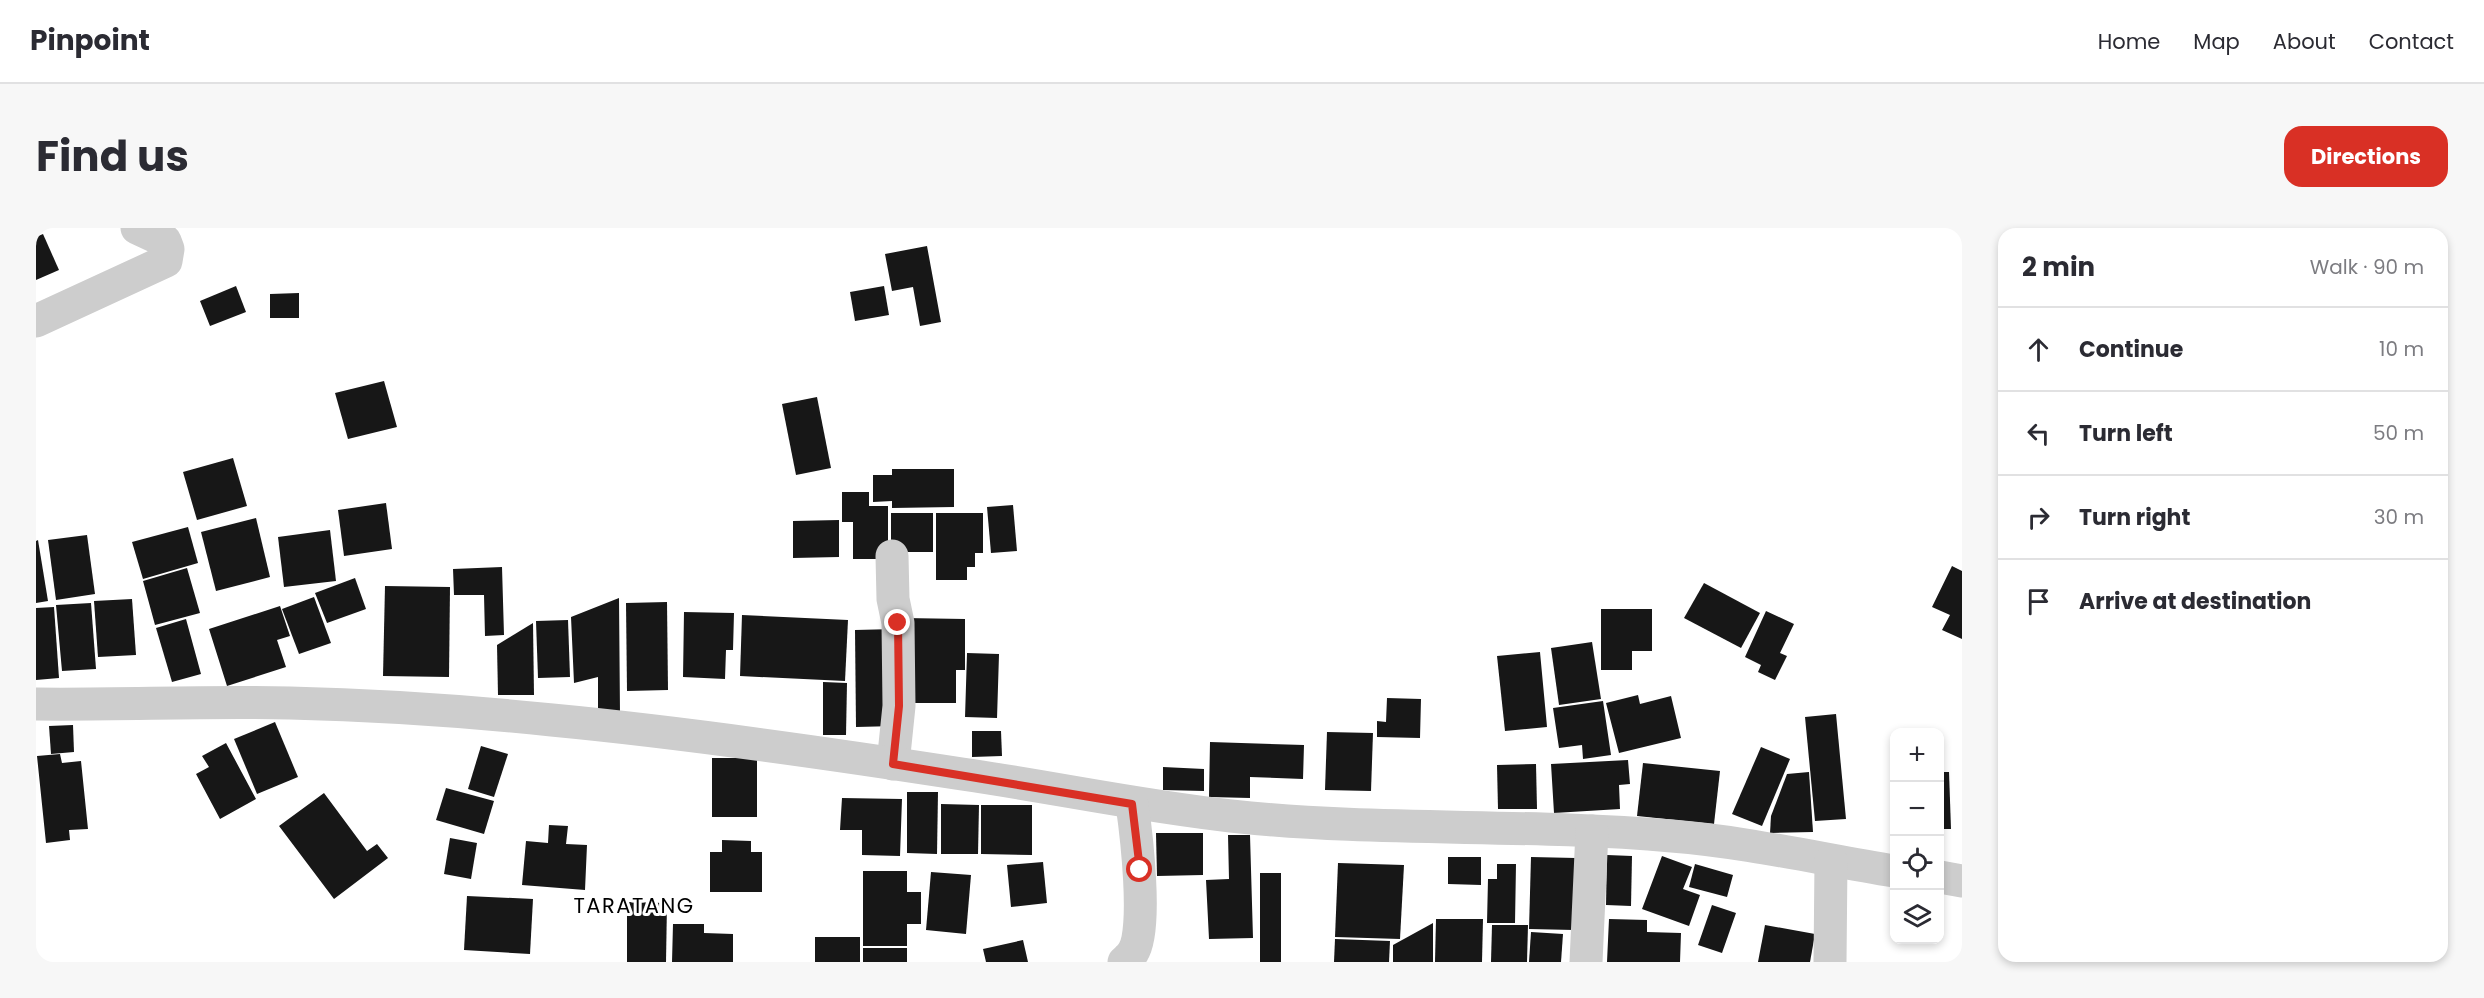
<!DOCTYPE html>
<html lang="en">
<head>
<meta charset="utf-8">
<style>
  :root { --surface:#fff; --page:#f7f7f7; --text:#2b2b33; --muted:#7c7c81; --line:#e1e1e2; --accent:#d93025 }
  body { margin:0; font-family:Poppins,sans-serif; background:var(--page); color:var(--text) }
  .controls { position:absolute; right:18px; bottom:18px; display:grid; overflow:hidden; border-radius:12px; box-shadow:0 3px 9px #0003 }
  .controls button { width:54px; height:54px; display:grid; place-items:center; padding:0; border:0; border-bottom:2px solid var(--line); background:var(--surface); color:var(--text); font:30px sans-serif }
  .stop { position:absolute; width:18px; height:18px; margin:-14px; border:4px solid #d93025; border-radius:50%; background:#fff }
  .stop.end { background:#d93025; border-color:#fff; box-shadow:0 2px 6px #0008 }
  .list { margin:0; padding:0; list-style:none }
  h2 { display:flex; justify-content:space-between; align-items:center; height:78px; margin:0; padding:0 24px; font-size:26px }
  h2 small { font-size:20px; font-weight:400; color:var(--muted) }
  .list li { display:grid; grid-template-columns:39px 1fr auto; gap:18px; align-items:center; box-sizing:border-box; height:84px; padding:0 24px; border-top:2px solid var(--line) }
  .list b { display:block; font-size:22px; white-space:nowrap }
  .list em { font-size:20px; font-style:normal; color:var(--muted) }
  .icon { flex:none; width:33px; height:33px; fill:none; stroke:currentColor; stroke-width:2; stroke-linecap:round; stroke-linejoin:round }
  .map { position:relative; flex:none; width:1926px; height:734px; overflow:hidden; border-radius:18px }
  header { display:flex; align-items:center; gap:36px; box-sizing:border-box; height:84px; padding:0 30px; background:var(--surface); border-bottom:2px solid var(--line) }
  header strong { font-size:28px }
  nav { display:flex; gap:33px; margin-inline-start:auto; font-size:21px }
  .intro { display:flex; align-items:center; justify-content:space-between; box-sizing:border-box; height:144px; padding:0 36px }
  h1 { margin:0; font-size:42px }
  .button { padding:15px 27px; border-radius:18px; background:var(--accent); color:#fff; font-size:21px; font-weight:700 }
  main { display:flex; gap:36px; padding:0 36px }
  aside { flex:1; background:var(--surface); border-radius:18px; box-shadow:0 3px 9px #0003 }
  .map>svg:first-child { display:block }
  .building { fill:#171717 }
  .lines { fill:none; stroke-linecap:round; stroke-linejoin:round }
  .minor { stroke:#cdcdcd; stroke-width:33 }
  .route { stroke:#d93025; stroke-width:8 }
  .labels { text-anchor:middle; stroke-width:6; stroke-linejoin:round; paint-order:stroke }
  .quarter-label { font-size:21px; letter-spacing:1.5px; fill:#000; stroke:#fff }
</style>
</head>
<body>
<header>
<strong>Pinpoint</strong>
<nav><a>Home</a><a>Map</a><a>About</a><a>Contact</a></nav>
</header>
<div class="intro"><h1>Find us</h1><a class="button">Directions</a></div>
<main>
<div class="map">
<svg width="1926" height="734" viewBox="0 0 1926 734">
  <rect width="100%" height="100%" fill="#fff"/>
  <g class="building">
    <polygon points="7,6 23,42 0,52 0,9"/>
    <polygon points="891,18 905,94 884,98 877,59 856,63 849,26"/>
    <polygon points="200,58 210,84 174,98 164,73"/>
    <polygon points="848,58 853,87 819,93 814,64"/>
    <polygon points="263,65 263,90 234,90 234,66"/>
    <polygon points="348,153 361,199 312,211 299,165"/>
    <polygon points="781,169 795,240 760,247 746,176"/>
    <polygon points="197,230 211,278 161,292 147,244"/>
    <polygon points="856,241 918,241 918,279 856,280 856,273 837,274 837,247 856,247"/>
    <polygon points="806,264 833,264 833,278 852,278 852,331 817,331 817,294 806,294"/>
    <polygon points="350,275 356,321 308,328 302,282"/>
    <polygon points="977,277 981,323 955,325 951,279"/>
    <rect x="855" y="285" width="42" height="39"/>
    <polygon points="900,285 947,285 947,325 939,325 939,339 931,339 931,352 900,352"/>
    <polygon points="220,290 234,349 180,363 165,304"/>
    <polygon points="803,292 803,329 757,330 757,293"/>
    <polygon points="152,299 162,335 107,351 96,314"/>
    <polygon points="294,302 300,353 248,359 242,309"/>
    <polygon points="51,307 59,366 20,372 12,312"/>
    <polygon points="2,312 12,373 0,375 0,313"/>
    <polygon points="1916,338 1926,343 1926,411 1906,402 1914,387 1896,379"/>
    <polygon points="466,339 468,407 449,408 448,367 418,367 417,341"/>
    <polygon points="151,340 164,385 119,397 107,353"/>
    <polygon points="319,350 330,381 291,395 279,365"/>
    <polygon points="1668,355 1724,385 1705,420 1648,390"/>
    <polygon points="349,358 414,359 413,449 347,448"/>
    <polygon points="278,369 295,415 263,426 246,381"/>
    <polygon points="583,370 584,487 562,484 562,449 538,455 535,389"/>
    <polygon points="96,371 100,427 62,429 58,373"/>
    <polygon points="631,374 632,462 591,463 590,375"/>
    <polygon points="55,375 60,441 26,443 20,377"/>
    <polygon points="244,378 254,408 241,412 250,439 191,458 173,401"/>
    <polygon points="18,379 23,450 0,452 0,380"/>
    <polygon points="1565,381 1616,381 1616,423 1596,423 1596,442 1565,442"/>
    <polygon points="1730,383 1758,396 1744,425 1751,428 1739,452 1722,444 1725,437 1709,429"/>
    <polygon points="648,384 698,385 697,422 690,422 689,451 647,449"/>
    <polygon points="706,387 812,392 809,453 704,448"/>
    <polygon points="868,390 929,391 929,442 920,442 920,475 867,475"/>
    <polygon points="150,391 165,446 136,454 120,400"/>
    <polygon points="532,392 534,449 502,450 500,393"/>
    <polygon points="497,395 498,467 462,467 461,417"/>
    <polygon points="859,401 860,498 820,499 819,402"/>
    <polygon points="1556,414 1565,471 1523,477 1515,420"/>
    <polygon points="1504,424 1511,499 1469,503 1461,428"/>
    <polygon points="931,425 963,426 961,490 929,489"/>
    <polygon points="787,454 811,455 810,507 787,507"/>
    <polygon points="1602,467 1604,476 1635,468 1645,510 1583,525 1570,475"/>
    <polygon points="1351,470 1385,471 1384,510 1341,509 1341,493 1350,494"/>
    <polygon points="1567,473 1575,527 1547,531 1546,517 1523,520 1517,480"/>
    <polygon points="1800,486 1810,591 1779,593 1769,489"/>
    <polygon points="239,494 262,549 221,566 198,511"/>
    <polygon points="37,497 38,524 15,526 13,498"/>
    <polygon points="936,503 965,503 966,528 936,529"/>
    <polygon points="1291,504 1337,505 1335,563 1289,562"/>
    <polygon points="1174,514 1268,517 1267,551 1214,549 1214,570 1173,569"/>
    <polygon points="190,515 220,571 184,591 160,546 173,539 166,528"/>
    <polygon points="445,518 472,526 458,569 432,561"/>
    <polygon points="1725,519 1754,531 1726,598 1696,586"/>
    <polygon points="24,526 26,535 45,533 52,601 33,602 34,612 10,615 1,528"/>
    <rect x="676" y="530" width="45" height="59"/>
    <polygon points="1592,532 1594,556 1583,557 1584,581 1518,585 1515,536"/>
    <polygon points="1607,535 1684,543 1678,596 1601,588"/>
    <polygon points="1500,536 1501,581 1462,581 1461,537"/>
    <polygon points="1127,539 1168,541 1168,563 1127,562"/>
    <polygon points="1773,544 1777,604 1734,605 1735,588 1751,546"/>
    <polygon points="1904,544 1913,544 1915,601 1904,601"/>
    <polygon points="410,560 458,573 448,606 400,592"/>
    <polygon points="871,564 902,564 901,626 871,625"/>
    <polygon points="288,565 331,623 341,616 352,630 298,671 243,598"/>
    <polygon points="806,570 866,571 864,628 826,627 826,602 804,602"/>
    <polygon points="905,576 943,577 942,626 905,626"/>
    <polygon points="945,577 996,577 996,627 945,626"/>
    <polygon points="513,597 532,598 530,616 551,617 549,662 486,657 490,613 512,615"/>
    <polygon points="1120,605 1167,605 1167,647 1121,648"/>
    <polygon points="1192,607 1214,607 1217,710 1173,711 1170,652 1193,651"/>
    <polygon points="414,610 441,615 435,651 408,646"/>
    <polygon points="686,612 715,613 715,624 726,624 726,664 674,664 674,624 686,624"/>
    <polygon points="1571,627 1596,628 1595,678 1570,677"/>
    <polygon points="1626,628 1656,639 1647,661 1664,667 1653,698 1606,681"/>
    <polygon points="1412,629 1445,629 1445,657 1412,656"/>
    <polygon points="1495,629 1540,630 1538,702 1493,701"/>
    <polygon points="1007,634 1011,675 975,679 971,637"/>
    <polygon points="1302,635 1368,637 1364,711 1299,709"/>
    <polygon points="1461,636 1480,636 1479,695 1451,695 1452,651 1461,651"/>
    <polygon points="1659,636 1697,647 1691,669 1653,659"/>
    <polygon points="827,643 871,643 871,664 885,664 885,696 871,696 871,718 827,718"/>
    <polygon points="895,644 935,647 930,706 890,702"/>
    <rect x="1224" y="645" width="21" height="89"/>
    <polygon points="431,668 497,671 494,726 428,722"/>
    <polygon points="591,674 631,675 630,734 591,734"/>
    <polygon points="1676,677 1700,685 1686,725 1662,717"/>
    <polygon points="1400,691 1447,691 1446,734 1399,734"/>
    <polygon points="1573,691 1611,692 1611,704 1645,705 1644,734 1571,734"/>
    <polygon points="1397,695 1397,734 1357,734 1357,717"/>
    <polygon points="637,696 668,696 668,705 697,706 697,734 636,734"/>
    <polygon points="1456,697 1492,697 1491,734 1455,734"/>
    <polygon points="1729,697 1779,706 1774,734 1722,734"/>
    <polygon points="1495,704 1527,706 1525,734 1493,734"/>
    <rect x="779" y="709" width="45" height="25"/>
    <polygon points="1299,711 1354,713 1353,734 1298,734"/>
    <polygon points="987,712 992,734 950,734 947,721"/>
    <rect x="827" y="720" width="44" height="14"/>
  </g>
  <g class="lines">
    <g class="minor">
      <polyline points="0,93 130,33 132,21 129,13 101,0"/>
      <polyline points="856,328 857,371 862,395 863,478 857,536"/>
      <path d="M0,476C85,477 169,473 254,475C341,477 429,483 516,492C653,505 790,525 926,546C1016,559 1104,578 1195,588C1342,604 1489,595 1636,608C1711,614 1784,631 1858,643"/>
      <polyline points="1904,649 1926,653"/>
      <path d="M1088,734C1091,731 1095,728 1097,724C1112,702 1100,604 1096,576"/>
      <polyline points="1550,734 1556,603"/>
      <polyline points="1794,734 1795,633"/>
    </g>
  </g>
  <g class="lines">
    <polyline class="route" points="862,395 863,478 857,536 1096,576 1104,642"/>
  </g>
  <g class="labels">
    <g class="quarter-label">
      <text x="598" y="685">TARATANG</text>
    </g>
  </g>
</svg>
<div class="controls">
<button>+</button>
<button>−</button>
<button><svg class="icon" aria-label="locate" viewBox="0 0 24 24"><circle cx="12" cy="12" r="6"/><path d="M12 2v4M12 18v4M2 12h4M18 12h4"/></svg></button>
<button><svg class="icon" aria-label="layers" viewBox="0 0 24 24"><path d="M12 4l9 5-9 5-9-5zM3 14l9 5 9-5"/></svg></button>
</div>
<div class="stop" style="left:1104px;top:642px"></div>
<div class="stop end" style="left:862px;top:395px"></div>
</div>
<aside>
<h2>2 min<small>Walk · 90 m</small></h2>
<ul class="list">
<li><svg class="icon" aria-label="ahead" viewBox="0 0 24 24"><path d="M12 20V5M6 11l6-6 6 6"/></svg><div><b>Continue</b></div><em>10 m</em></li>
<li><svg class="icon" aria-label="left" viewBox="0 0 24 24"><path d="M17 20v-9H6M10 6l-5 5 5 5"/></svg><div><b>Turn left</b></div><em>50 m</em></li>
<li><svg class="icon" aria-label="right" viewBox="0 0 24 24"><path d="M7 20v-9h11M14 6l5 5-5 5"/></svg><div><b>Turn right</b></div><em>30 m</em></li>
<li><svg class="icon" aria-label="arrive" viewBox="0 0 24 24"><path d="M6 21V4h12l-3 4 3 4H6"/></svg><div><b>Arrive at destination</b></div></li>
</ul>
</aside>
</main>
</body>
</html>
